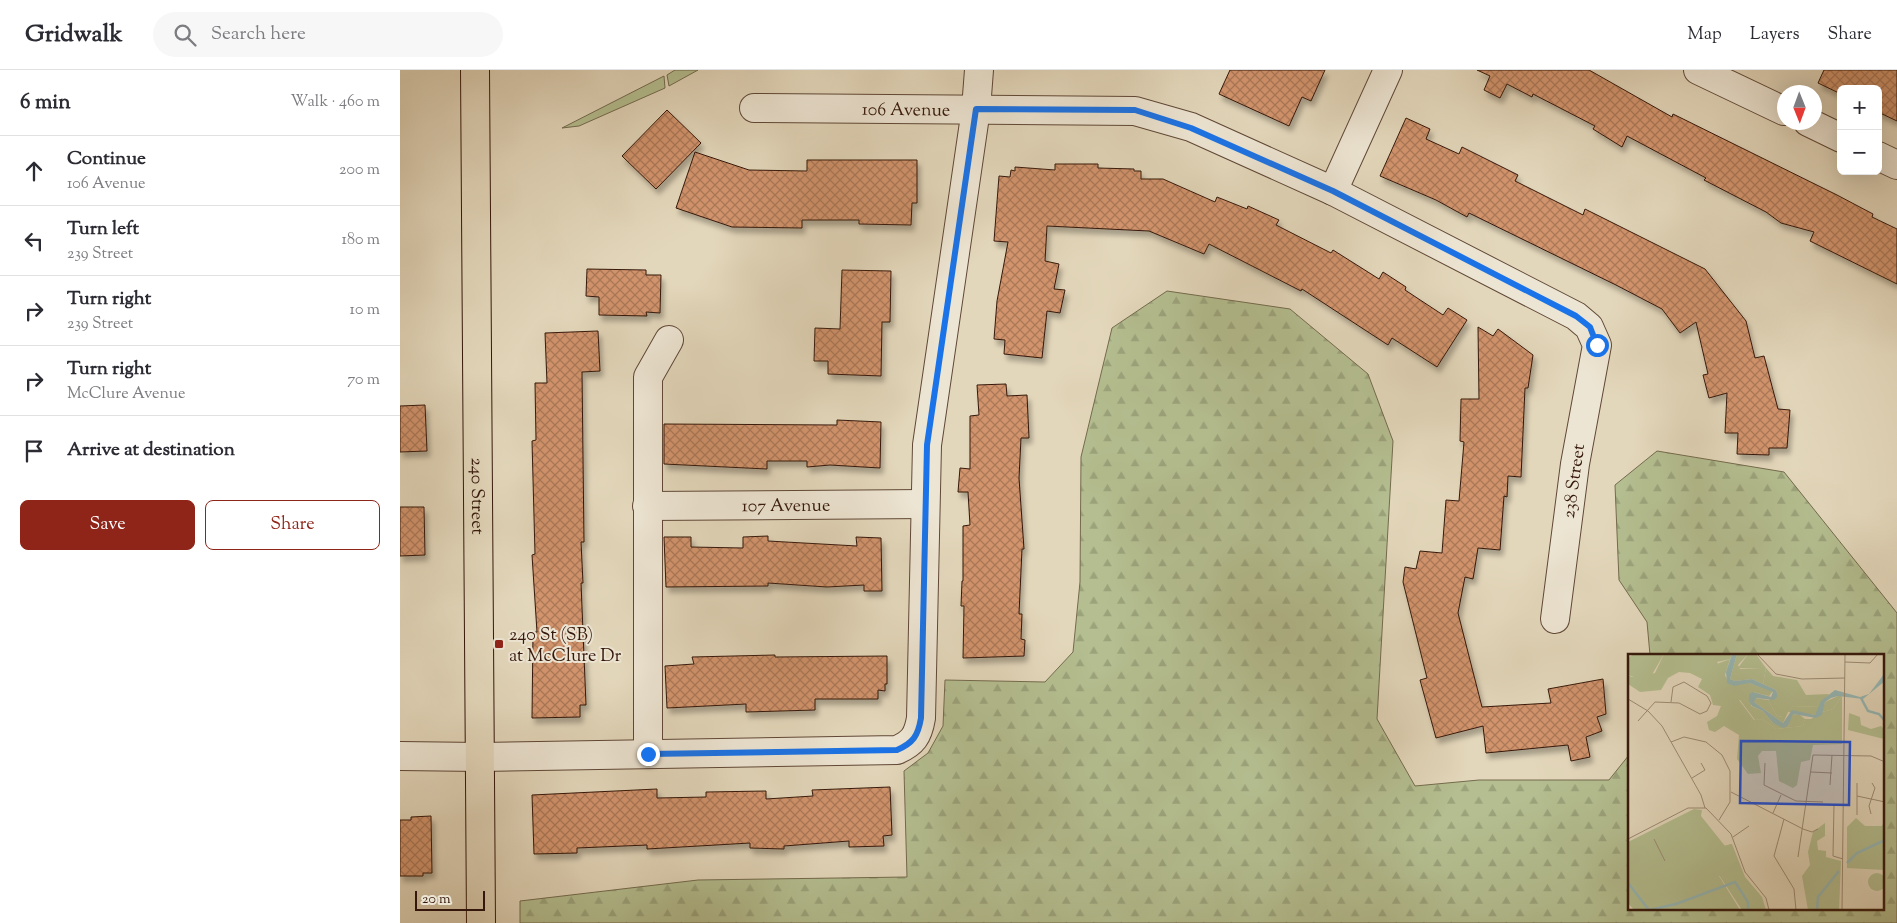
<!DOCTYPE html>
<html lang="en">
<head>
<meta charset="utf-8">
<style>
  :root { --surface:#fff; --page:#f7f7f7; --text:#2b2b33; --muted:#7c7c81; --line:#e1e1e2; --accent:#8f2418 }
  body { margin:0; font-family:"Sorts Mill Goudy",serif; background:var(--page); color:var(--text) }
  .controls { position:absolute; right:15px; top:15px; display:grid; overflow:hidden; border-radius:8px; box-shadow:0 5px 20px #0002 }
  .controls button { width:45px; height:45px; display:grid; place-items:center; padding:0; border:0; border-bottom:1px solid var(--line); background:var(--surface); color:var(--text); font:25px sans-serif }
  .compass { position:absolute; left:1377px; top:15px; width:45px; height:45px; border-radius:50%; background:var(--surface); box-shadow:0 5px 20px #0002; rotate:179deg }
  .scale { position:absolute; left:15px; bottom:12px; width:70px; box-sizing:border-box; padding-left:5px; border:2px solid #35180b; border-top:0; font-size:14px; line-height:18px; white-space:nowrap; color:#35180b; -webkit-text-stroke:4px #ede5d3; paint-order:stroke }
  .stop { position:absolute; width:15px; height:15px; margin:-11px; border:4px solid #1a73e8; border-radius:50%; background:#fff }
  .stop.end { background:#1a73e8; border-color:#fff; box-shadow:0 1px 5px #0008 }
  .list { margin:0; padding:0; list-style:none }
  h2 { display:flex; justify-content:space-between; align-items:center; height:65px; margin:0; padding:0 20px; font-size:21px }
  h2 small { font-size:16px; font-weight:400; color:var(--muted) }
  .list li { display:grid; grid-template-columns:32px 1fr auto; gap:15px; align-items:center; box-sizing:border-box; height:70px; padding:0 20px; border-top:1px solid var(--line) }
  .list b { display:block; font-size:19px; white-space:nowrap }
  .list p { margin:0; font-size:16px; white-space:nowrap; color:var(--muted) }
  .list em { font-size:16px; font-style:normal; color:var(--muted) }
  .actions { display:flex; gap:10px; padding:15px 20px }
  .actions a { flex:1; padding:11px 0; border:1px solid var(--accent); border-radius:8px; text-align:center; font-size:18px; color:var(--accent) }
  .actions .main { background:var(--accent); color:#fff }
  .icon { flex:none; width:28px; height:28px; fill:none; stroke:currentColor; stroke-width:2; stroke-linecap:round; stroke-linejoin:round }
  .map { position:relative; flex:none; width:1497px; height:853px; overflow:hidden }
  header { display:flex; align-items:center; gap:30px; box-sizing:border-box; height:70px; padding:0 25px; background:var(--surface); border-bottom:1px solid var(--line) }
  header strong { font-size:24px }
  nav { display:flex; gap:28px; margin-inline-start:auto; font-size:18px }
  .search { width:350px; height:45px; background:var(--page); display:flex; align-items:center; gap:12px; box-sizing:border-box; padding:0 18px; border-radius:28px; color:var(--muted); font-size:19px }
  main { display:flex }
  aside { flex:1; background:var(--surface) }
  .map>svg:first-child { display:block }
  .green { fill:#b4be90; stroke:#746b4e }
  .forest { fill:url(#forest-firs); stroke:#746b4e }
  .building { fill:url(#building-cross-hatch); stroke:#35180b; filter:url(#shadow) }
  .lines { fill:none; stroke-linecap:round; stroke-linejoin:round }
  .minor-casing { stroke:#604837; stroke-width:30 }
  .major-casing { stroke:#35180b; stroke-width:30 }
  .minor { stroke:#ede5d3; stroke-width:28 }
  .major { stroke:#e3d7bb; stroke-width:28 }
  .route { stroke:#1a73e8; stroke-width:6 }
  .poi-dot { fill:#8f2418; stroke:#ede5d3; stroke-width:2 }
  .labels { text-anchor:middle; stroke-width:4; stroke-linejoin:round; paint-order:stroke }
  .street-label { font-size:18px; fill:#35180b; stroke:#ede5d3 }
  .poi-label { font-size:18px; fill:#35180b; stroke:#ede5d3; text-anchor:start }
  .inset-river { fill:none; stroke:#96b8b6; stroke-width:2.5 }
  .inset-road { fill:none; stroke:#9d8b75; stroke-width:1 }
  .view { fill:#1d4ed8; fill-opacity:0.15; stroke:#1d4ed8; stroke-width:2.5 }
  .inset-edge { fill:none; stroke:#35180b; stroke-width:2.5 }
</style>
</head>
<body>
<header>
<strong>Gridwalk</strong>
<div class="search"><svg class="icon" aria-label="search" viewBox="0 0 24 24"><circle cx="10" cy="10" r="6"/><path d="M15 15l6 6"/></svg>Search here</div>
<nav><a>Map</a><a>Layers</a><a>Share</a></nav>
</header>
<main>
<aside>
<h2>6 min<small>Walk · 460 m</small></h2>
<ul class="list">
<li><svg class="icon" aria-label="ahead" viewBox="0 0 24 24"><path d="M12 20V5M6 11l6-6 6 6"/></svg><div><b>Continue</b><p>106 Avenue</p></div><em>200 m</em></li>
<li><svg class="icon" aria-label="left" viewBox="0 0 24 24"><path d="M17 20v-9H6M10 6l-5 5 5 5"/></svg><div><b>Turn left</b><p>239 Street</p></div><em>180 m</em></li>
<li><svg class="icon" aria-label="right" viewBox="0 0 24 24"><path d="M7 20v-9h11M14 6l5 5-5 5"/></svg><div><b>Turn right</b><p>239 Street</p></div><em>10 m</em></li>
<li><svg class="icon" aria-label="right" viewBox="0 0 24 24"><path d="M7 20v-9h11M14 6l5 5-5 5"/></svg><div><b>Turn right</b><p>McClure Avenue</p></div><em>70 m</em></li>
<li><svg class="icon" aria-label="arrive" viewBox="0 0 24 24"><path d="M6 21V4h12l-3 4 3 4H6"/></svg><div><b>Arrive at destination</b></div></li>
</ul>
<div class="actions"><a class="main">Save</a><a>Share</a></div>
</aside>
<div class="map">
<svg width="1497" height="853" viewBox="0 0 1497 853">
  <defs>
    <pattern id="forest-firs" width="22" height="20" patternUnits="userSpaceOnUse" patternTransform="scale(1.25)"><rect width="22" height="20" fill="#b4be90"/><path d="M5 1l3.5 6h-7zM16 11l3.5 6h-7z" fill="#9ba37b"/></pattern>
    <pattern id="building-cross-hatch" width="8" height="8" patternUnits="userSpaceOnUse" patternTransform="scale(1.25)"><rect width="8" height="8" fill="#d2946d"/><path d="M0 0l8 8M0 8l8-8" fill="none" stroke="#ab7858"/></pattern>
    <filter id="shadow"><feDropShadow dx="3" dy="5.5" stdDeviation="2.5" flood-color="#0004"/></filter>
  </defs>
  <rect width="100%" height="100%" fill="#e3d7bb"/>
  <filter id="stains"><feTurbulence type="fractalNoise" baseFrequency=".004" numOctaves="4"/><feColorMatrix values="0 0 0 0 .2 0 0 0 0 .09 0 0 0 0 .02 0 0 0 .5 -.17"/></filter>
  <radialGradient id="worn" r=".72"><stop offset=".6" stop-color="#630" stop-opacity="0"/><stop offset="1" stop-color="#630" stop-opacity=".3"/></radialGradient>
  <g class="green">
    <polygon points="275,0 298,0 269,16 267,5"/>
    <polygon points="264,6 265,18 179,56 162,58"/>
  </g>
  <polygon class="forest" points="767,221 890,239 968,304 993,371 977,649 1015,716 1079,710 1209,710 1229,685 1230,839 1483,839 1483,586 1250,585 1247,552 1219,510 1215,415 1257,381 1384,402 1497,543 1497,853 120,853 120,831 298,810 507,807 504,701 528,683 543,656 545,610 645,612 673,582 680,512 681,387 712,258"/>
  <g class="building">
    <polygon points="830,0 925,0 911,31 902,27 889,56 819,24"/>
    <polygon points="1077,0 1189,0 1272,47 1273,44 1437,125 1473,144 1472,147 1497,159 1497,214 1410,171 1414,162 1381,153 1366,142 1304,110 1306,108 1227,66 1222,77 1193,59 1195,56 1133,24 1132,27 1107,14 1100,28 1084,20 1090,6"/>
    <polygon points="1424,0 1497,0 1497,51 1478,42 1478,19 1441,19 1441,24 1418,13"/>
    <polygon points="267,40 301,73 256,119 222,86"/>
    <polygon points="1006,48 1030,59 1026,69 1059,84 1062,77 1118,105 1115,111 1183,145 1185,139 1305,199 1346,251 1355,288 1364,286 1378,339 1390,340 1387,378 1369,378 1369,385 1337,384 1338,363 1325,363 1327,323 1309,328 1303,305 1308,304 1296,252 1280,263 1262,239 1216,215 1069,143 1067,147 1036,130 980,106"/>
    <polygon points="295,82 349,100 407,101 407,90 517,90 517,133 512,133 511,155 459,154 459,150 402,150 402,158 332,157 276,138"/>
    <polygon points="655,94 698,94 698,98 734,99 734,101 741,101 741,109 763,109 815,132 817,127 847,139 848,136 879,150 876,155 931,183 933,180 979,209 983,202 1006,217 1005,220 1043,245 1048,238 1067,250 1037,297 992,268 988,275 902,219 901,221 809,174 804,184 749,161 647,156 645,191 659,194 654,219 665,220 660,243 647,241 642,288 604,284 605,270 594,269 597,231 608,172 594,171 599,106 610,107 611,100 615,101 615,97 655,100"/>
    <polygon points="187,199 246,200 246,205 261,205 260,243 246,242 247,246 199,245 199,227 186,226"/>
    <polygon points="442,200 491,201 490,252 482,252 481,306 428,304 428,291 414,291 415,258 440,259"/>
    <polygon points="1078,257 1093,266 1098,259 1133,285 1128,318 1125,318 1121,407 1108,406 1107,427 1104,426 1100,480 1078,478 1073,509 1065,507 1058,543 1072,598 1082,637 1151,633 1148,619 1203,609 1206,644 1197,647 1202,661 1186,667 1190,687 1171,691 1168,675 1086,683 1083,656 1036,668 1020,610 1027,608 1003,512 1005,497 1016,499 1020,481 1042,483 1046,430 1059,431 1064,372 1060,371 1061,329 1079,329"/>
    <polygon points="198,261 200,301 182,302 184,472 181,472 183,513 181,513 186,635 180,635 180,647 132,648 133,562 137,562 132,485 135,484 132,371 136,370 135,313 147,313 145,263"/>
    <polygon points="606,314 607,326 627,325 629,368 621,368 619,408 624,479 622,479 619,544 622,544 621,569 625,570 624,586 563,588 564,536 561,536 562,511 563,511 563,456 570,455 568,422 558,422 560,398 570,399 570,346 579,345 577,315"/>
    <polygon points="25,335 27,381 0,382 0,336"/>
    <polygon points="437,350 481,352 480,398 430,395 407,397 407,391 367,391 367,399 264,394 264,354 437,355"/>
    <polygon points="0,437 24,437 25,485 0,486"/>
    <polygon points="368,466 368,471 457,476 456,467 481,468 482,521 464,521 464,515 427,517 368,513 368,516 266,517 264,467 291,467 291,477 343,478 343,467"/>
    <polygon points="375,585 375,587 487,586 487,614 485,614 485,621 478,620 478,629 415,629 415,640 346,642 346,634 267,638 265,596 294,594 292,587"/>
    <polygon points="490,717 492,765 483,766 484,776 449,777 449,771 384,776 384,779 350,778 350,773 247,779 247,775 177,778 177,783 134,784 132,725 257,719 257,728 306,727 306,722 366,721 366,729 413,726 412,720"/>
    <polygon points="31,746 32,803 23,803 23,806 0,806 0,750 11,750 11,747"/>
  </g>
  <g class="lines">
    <defs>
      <g id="minor">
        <polyline points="1298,0 1384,41"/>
        <path id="s1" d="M354,38L735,41L791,57L933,121L1176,246L1189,257L1197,275L1175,394L1155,549"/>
        <polyline points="1408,52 1441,68"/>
        <polyline points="1478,86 1497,95"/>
        <polyline points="933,121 988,0"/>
        <path id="s2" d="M247,436L525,434"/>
        <polyline points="248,684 248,307 269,270"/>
        <path d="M0,686L80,687L497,680C513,673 518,666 521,648L527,375L576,39L579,0"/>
      </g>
      <g id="major">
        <path id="s3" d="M75,0L81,853"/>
      </g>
    </defs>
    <use href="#minor" class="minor-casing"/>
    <use href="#major" class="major-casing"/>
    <use href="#minor" class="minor"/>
    <use href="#major" class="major"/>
  </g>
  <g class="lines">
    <path class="route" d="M248,684L497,680C513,673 518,666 521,648L527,375L576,39L735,40L791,58L933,121L1176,246L1190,257L1197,275"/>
  </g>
  <rect class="poi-dot" x="94" y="569" width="10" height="10" rx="2.5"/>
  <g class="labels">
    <g class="street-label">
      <text dy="6" stroke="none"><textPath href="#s1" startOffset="152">106 Avenue</textPath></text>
      <text transform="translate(1173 411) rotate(-82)" y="6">238 Street</text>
      <text dy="6" stroke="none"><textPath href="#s3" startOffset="426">240 Street</textPath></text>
      <text dy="6" stroke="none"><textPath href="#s2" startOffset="139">107 Avenue</textPath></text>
    </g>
    <g class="poi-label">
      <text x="109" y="570">240 St (SB)<tspan x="109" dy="21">at McClure Dr</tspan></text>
    </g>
  </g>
  <g transform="translate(1228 584)">
    <rect width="256" height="256" fill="#e3d7bb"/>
    <path d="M240 228a9 9 0 1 1 18 0a9 9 0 1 1-18 0Z" fill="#b4be90"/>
    <path d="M36,0H104L102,5L89,8L111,46L126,66L134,65L148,75L175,72L177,65H183L194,58L205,55L214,42V90L185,91L182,106L173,108L169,131L165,134L151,127L148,97H134L130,102L133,119L120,120L109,105L111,81L96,72L87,78L81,76L79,68L89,62L93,52L85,51L82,41L70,33L74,25L62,19L51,18L40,24L33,36L12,38L0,30V21L4,23L27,19ZM120,0H128L135,10L133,15L110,14ZM138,14L145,22L169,26L178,41L201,40L192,53L165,52L155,63L149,62L140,46L150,42L148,36L135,30ZM221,59L232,63L233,71L243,75L253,72L256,75V85L220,76ZM52,162L79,196L104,190L117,223L134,243L138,256H114ZM228,164L237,172H254L256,168V216L219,214V173ZM197,169V182L189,187L190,196L198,197V203L213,207L211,256H180L174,222L182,211L180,198L185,178Z" fill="#b4be90"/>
    <path d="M36,0L22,24L12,25L0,21V4L4,1ZM109,0H120L110,11L112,15H132L135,10L138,14L135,30L124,25L107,27L102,25ZM102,5L97,21L99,29H121L145,37L141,42L125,38L123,52L135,57L145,69L160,72L164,60L172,61L177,65L175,72L148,75L134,65L127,66L112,46L104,47L90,35L84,22L86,11ZM210,42H214L205,55L194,58L197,48ZM126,44L140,46L149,62L154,63L165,52L192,53L187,61L160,58L155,69L126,48Z" fill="#b4be90"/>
    <path d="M66,155L74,156L73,162L97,192L103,190L110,214L91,222L112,256H6L0,249V188Z" fill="#b4be90"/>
    <path d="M104,0H109L102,25L107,27L124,25L148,36L150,42L146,46L128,44L126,48L155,69L164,56L187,61L193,47L207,36L232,43L241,40L256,20L257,27L235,45L210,42L203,44L197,48L194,61L188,64L165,60L160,72L155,74L145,69L135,57L124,52L121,47V40L125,38L143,43L145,38L121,29L106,32L99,29L98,18Z" fill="#96b8b6"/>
    <path class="inset-river" d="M233,44L240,57L251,60L257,67M219,209L229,199L257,186M0,229L21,256L48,250L107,228L120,248V256M189,256L190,243L211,217"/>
    <path class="inset-road" d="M129,0L148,20L174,25L217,24M217,8L242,9L250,0M0,45L20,57L34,72L73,141L77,154M10,67L27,48L51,49L72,60L79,57L83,49L79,42L56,28L45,33L43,48M43,88L56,83L78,88L94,101L102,117V148L91,166M137,109L136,131L168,147L195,148M183,118L204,119M64,124L77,116L73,109M202,131L204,101M103,138L175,175L184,178L190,175M229,142L257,148M206,150L205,202L215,205M145,159L153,141M243,160L241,152L247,134L244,129M229,161V129M156,165L146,202L166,235L168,256M105,183L121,172M0,185L60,154H78L103,180L117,218L138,244L141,256M26,185L37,207M170,203L185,101L243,102L257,108M214,256L217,0"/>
    <path class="view" d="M113,87L222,88L221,151L112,149Z"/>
    <rect width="256" height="256" class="inset-edge"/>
  </g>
  <rect width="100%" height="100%" filter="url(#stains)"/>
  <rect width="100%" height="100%" fill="url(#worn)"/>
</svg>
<div class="controls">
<button>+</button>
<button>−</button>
</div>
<svg class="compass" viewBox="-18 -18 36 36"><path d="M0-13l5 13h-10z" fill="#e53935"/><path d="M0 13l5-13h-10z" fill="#7c7c81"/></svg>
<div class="scale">20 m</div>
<div class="stop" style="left:1197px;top:275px"></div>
<div class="stop end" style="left:248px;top:684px"></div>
</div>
</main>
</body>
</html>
